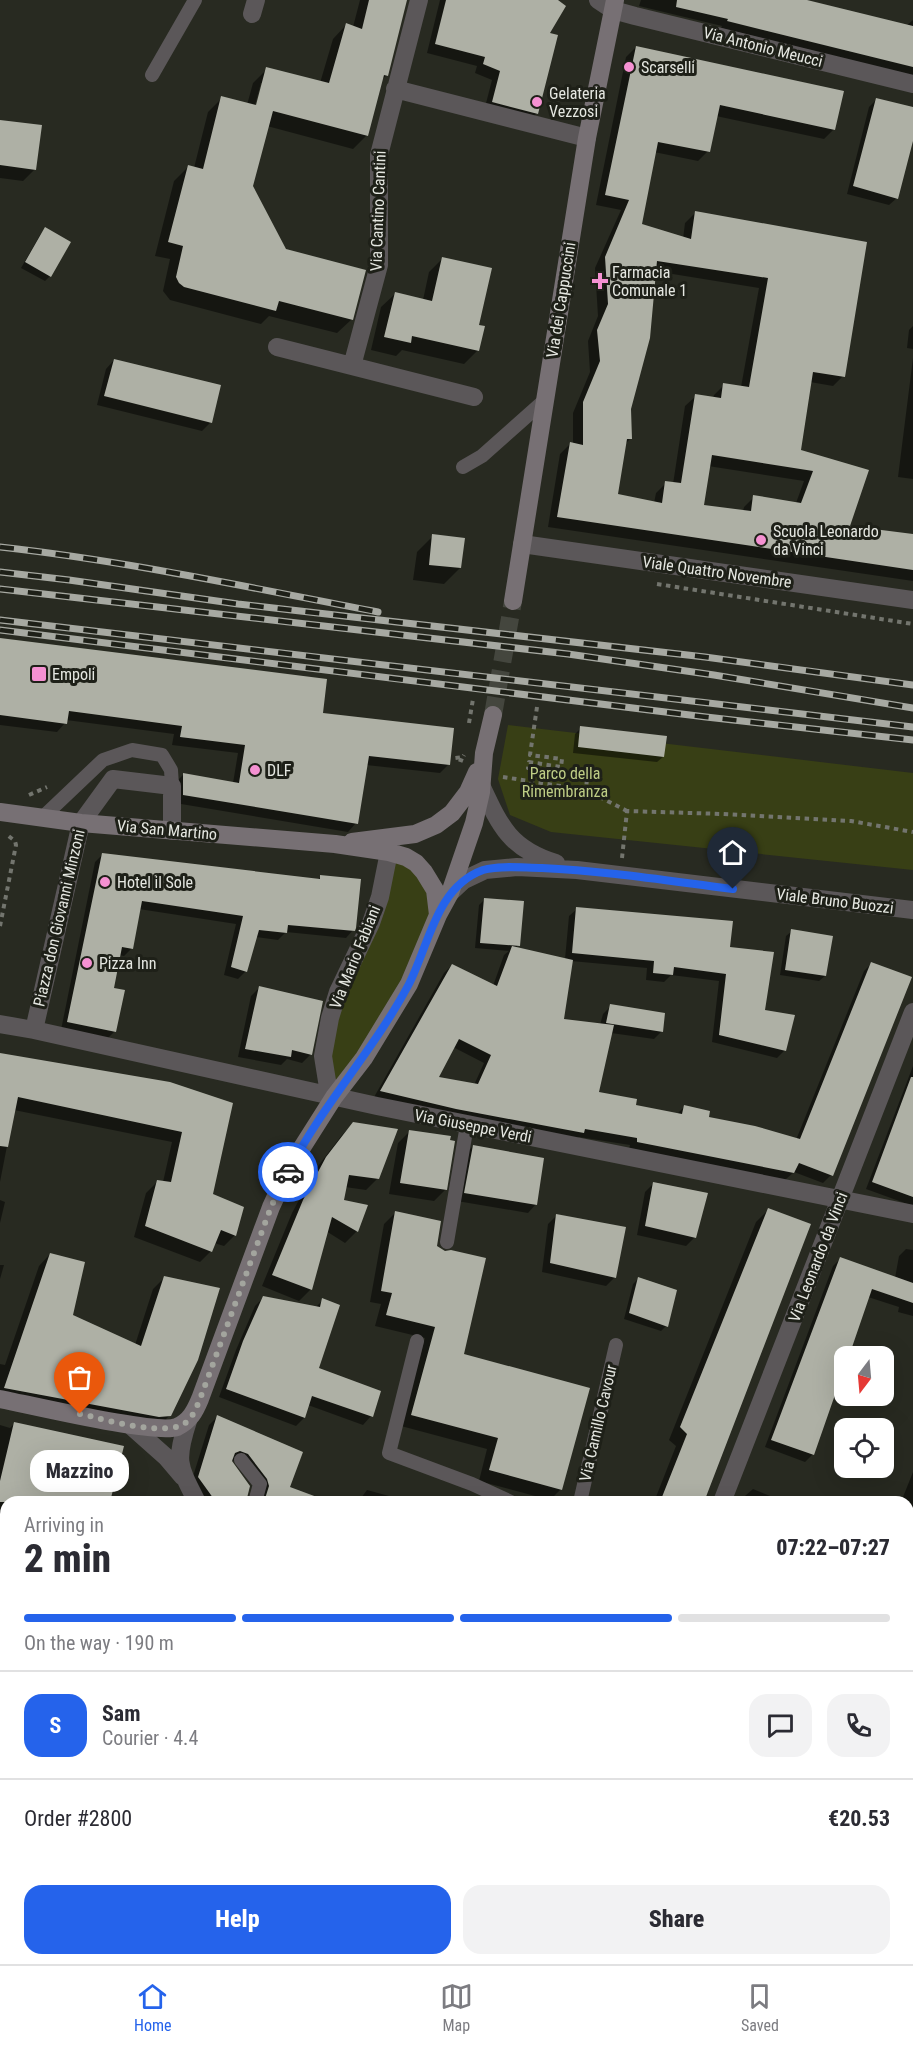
<!DOCTYPE html>
<html lang="en">
<head>
<meta charset="utf-8">
<style>
  :root { --surface:#fff; --page:#f2f2f3; --text:#2b2b33; --muted:#7c7c81; --line:#e1e1e2; --accent:#2563eb }
  body { margin:0; font-family:"Roboto Condensed",sans-serif; background:var(--page); color:var(--text); height:100vh; display:flex; flex-direction:column; font-size:22px; white-space:nowrap }
  * { box-sizing:border-box; margin:0 }
  p { font-size:20px; color:var(--muted) }
  .icon { flex:none; width:33px; height:33px; fill:none; stroke:currentColor; stroke-width:2; stroke-linecap:round; stroke-linejoin:round }
  .map { position:relative; flex:1; overflow:hidden }
  .sheet { position:absolute; left:0px; top:1496px; width:914px; height:470px; display:flex; flex-direction:column; background:var(--surface); border-radius:18px 18px 0 0; box-shadow:0 6px 24px #0002 }
  .sheet>* { flex:none }
  .needle { width:39px; rotate:196deg }
  .tools { position:absolute; left:834px; top:1346px; display:grid; gap:12px }
  .tools a { display:grid; place-items:center; width:60px; height:60px; border-radius:12px; background:var(--surface); box-shadow:0 6px 24px #0002; font-size:30px }
  .pin { position:absolute; display:grid; place-items:center; width:51px; height:51px; color:#fff; margin:-62px -26px; border-radius:50% 50% 50% 0; rotate:-45deg; box-shadow:0 0 6px #0007 }
  .pin .icon { rotate:45deg }
  .courier { position:absolute; display:grid; place-items:center; width:60px; height:60px; margin:-30px; border:4px solid #2563eb; border-radius:50%; background:#fff; color:#222; box-shadow:0 2px 8px #0007 }
  .bubble { position:absolute; height:42px; border-radius:18px; background:var(--surface); box-shadow:0 6px 24px #0002; font-size:20px; font-weight:800; line-height:42px; text-align:center }
  .summary em { font-style:normal; font-weight:800 }
  .summary div { display:flex; flex-direction:column-reverse }
  .summary { display:flex; align-items:center; justify-content:space-between; height:102px; padding:0 24px }
  h1 { font-size:39px; font-weight:800; line-height:45px }
  .bar { display:grid; grid-template-columns:repeat(4,1fr); gap:9px 6px; align-content:center; height:72px; padding:0 24px }
  .bar i { height:8px; border-radius:4px; background:var(--line) }
  .bar .current { background:var(--accent) }
  .bar p { grid-column:span 4 }
  .line { display:flex; align-items:center; gap:15px; padding:0 24px; border-top:2px solid var(--line) }
  .line div { flex:1 }
  .round { display:grid; place-items:center; flex:none; width:63px; height:63px; border-radius:18px; background:var(--page) }
  .action { display:flex; gap:12px; margin-top:auto; padding:12px 24px }
  .action a { flex:1; height:69px; border-radius:18px; background:var(--accent); color:#fff; font-size:24px; font-weight:800; line-height:69px; text-align:center }
  .action a+a { background:var(--page); color:var(--text) }
  .tab-bar { display:flex; justify-content:space-around; align-items:center; height:84px; border-top:2px solid var(--line); background:var(--surface); font-size:16px; color:var(--muted) }
  .tab-bar a { display:grid; justify-items:center; gap:3px }
  .tab-bar .current { color:var(--accent) }
  .map>svg:first-child { display:block }
  .green { fill:#383f15 }
  .shadow { fill:#0007; fill-rule:evenodd }
  .building { fill:#aeb0a5; fill-rule:evenodd }
  .lines { fill:none; stroke-linecap:round; stroke-linejoin:round }
  .secondary-tunnel { stroke:#44463e; stroke-width:18; stroke-dasharray:18 9; stroke-linecap:butt }
  .path { stroke:#73756e; stroke-width:4; stroke-dasharray:4.5 4.5; stroke-linecap:butt }
  .lane { stroke:#5b5759; stroke-width:14 }
  .street { stroke:#5b5759; stroke-width:18 }
  .secondary { stroke:#777074; stroke-width:18 }
  .rail-casing { stroke:#a7a9a2; stroke-width:7 }
  .rail { stroke:#1e2018; stroke-width:4.5; stroke-dasharray:14; stroke-linecap:butt }
  .done { stroke:#a3a59e; stroke-width:6; stroke-dasharray:0 10.8 }
  .route { stroke:#2563eb; stroke-width:8 }
  .poi-dot { fill:#f591d2; stroke:#1e2018; stroke-width:2 }
  .labels { text-anchor:middle; dominant-baseline:central; stroke-width:6; stroke-linejoin:round; paint-order:stroke }
  .street-label { font-size:16px; fill:#e5e7e1; stroke:#1e2018 }
  .poi-label { font-size:16px; fill:#e5e7e1; stroke:#1e2018; text-anchor:start }
  .park-label { font-size:16px; fill:#becd85; stroke:#1e2018 }
</style>
</head>
<body>
<div class="map">
<svg width="913" height="1964" viewBox="0 0 913 1964">
  <rect width="100%" height="100%" fill="#282a21"/>
  <path class="green" d="M508,725L913,773V870L551,832L510,815L498,779Z
    M389,852L424,872L433,928L334,1097L327,1081L338,992Z
    M913,1882V1964H900L890,1960L908,1959V1893Z"/>
  <path class="shadow" d="M360,0H406L387,75L381,80L367,135L353,149L267,126L251,186L285,250L364,271L351,320L337,333L269,316L261,324L170,300L163,291L170,259L155,256L174,181L188,167L194,168L208,112L222,98L247,105L253,83L267,69L320,83L333,39L346,25L353,27ZM261,83H264L256,113L253,112Z
    M440,0H555L548,34L537,113L528,122L484,111L492,80L475,73L477,66L427,53Z
    M641,0H798L906,26L913,20V76L721,28L722,26L639,6Z
    M636,47L834,129L824,139L716,116L708,151L698,161L654,152L640,226L683,239L685,223L695,213L865,243L843,376L833,386L810,382L799,451L867,471L848,527L913,536V581L548,527L560,454L570,444L573,445V413L590,372L588,341L598,316L595,268L621,210L596,205L626,57ZM654,271L759,288L741,387L724,385L714,395L713,398L696,396L685,406L673,484L666,483L656,493L654,503L616,495L625,444L630,439L629,409ZM708,466L804,481L796,503L754,497L744,507L743,512L702,506Z
    M877,99L913,109V135L897,198L889,205L847,194L869,107Z
    M0,121L35,169L23,181L0,178Z
    M45,229L50,276L45,281L21,268L40,235Z
    M443,258L477,326L478,350L464,364L402,350L396,356L371,350L381,307L395,294L423,300L429,272Z
    M913,326V349L907,348L909,330Z
    M913,358V479L898,477Z
    M114,360L210,423L202,431L97,405L106,369Z
    M433,536L460,568L444,584L413,580L417,552Z
    M0,640L321,714L448,765L440,773L366,765L356,823L348,832L175,803V783L183,775L233,783L238,753L172,745L174,734L66,720L65,723L57,732L0,725Z
    M581,728L663,757L657,762L573,753L575,734Z
    M102,855L317,880L321,877L353,930L346,938L286,932L278,940L256,937L246,971L238,979L224,975L236,924L139,909L131,949L124,956L119,955L113,989L115,1031L107,1039L61,1030L95,862Z
    M485,899L518,945L516,948L565,959L569,916L577,909L728,948L785,1050L777,1058L712,1042L719,981L671,975L664,982L646,980L647,968L571,961L562,1021L600,1025L603,1014L611,1006L662,1031L654,1039L611,1033L598,1093L634,1106L677,1114L684,1107L707,1118L796,1140L864,971L872,963L831,1175L823,1183L794,1172L785,1180L629,1149L630,1145L579,1137L575,1140L373,1099L444,973L452,965L493,986L504,955L509,951L475,948L479,905ZM453,1047L484,1063L474,1085L437,1078Z
    M792,931L825,976L819,981L780,975L786,936Z
    M259,988L311,1054L302,1063L287,1059L281,1065L238,1057L251,996Z
    M0,1055L169,1084L211,1194L235,1235L224,1246L214,1243L211,1251L200,1262L134,1237L146,1193L158,1181L163,1182L172,1142L14,1110L0,1182Z
    M913,1066V1206L866,1189Z
    M353,1124L377,1179L366,1190L345,1187L343,1201L366,1206L356,1232L345,1243L326,1231L310,1290L299,1301L262,1286L292,1213L315,1170L342,1135Z
    M409,1132L445,1190L434,1201L389,1194L398,1143Z
    M473,1146L536,1204L528,1213L457,1201L465,1155Z
    M653,1184L695,1237L686,1246L637,1235L645,1192Z
    M0,1200L5,1202L0,1223Z
    M768,1210L703,1502H654L676,1446L669,1440L756,1222Z
    M395,1213L435,1247L463,1355L561,1489L550,1500L479,1481L487,1449L401,1426L425,1338L375,1326L381,1304L370,1302L384,1224Z
    M557,1215L615,1277L606,1286L542,1272L548,1224Z
    M906,1249L913,1250V1316L898,1312L899,1307L868,1297L847,1356H844V1363L812,1455L805,1462L765,1447L833,1266L840,1259L895,1278L899,1256Z
    M50,1254L72,1316L135,1345L153,1289L164,1278L169,1416L158,1427L0,1400V1364L5,1365L39,1266Z
    M0,1265H4L0,1279Z
    M638,1279L666,1326L661,1331L624,1319L633,1284Z
    M263,1298L315,1308L323,1300L317,1369L371,1416L363,1425L308,1405L304,1418L296,1426L219,1397L236,1350L255,1306Z
    M218,1416L288,1488L325,1502H259L260,1496L239,1463L230,1459L245,1502H200L190,1486L209,1425Z
    M15,1423L6,1502V1611L0,1628V1425L10,1428Z
    M913,1472V1588L908,1601V1502H901Z
    M753,1489L785,1502H743L745,1496Z
    M367,1490L411,1502H358Z
    M0,1628L6,1630V1666L0,1663Z
    M6,1681V1934L0,1931V1688H3Z
    M913,1726V1847L908,1845V1740Z
    M0,1944L6,1945V1959H23L22,1964H0Z
    M31,1959H140V1964H37Z
    M151,1959H202V1964H154Z
    M228,1959H293L292,1964H254Z
    M303,1959H517L515,1964H307Z
    M549,1959H641L656,1964H547Z
    M698,1959H767L766,1964H696Z"/>
  <path class="building" d="M369,0H407L388,76L384,75L368,136L273,111L253,186L286,249L366,270L353,320L279,301L276,311L184,287L179,283L176,277L183,246L168,242L188,165L203,169L221,96L256,105L266,67L329,83L346,23L362,29Z
    M446,0H558L566,6L550,33L558,35L538,114L492,102L500,71L483,64L485,57L435,44Z
    M677,0H807L913,26V67L727,21L728,19L676,7Z
    M636,46L844,91L835,130L720,105L710,152L658,142L642,224L691,239L695,211L867,242L845,377L813,372L801,450L869,470L850,526L913,534V570L557,517L570,442L583,445V402L600,361L597,330L608,304L605,257L629,200L605,195ZM657,261L768,278L749,387L723,383L721,398L695,394L681,483L665,481L662,503L618,494L627,439H632L631,409L650,338ZM712,455L813,471L801,503L753,495L751,511L704,505Z
    M876,98L913,107V141L898,199L853,186Z
    M0,120L42,125L36,170L0,165Z
    M45,227L71,242L51,277L25,262Z
    M442,257L492,268L479,325L485,326L479,351L412,336L411,343L384,337L395,292L432,301Z
    M114,359L221,385L212,423L104,396Z
    M432,534L465,538L461,568L429,565Z
    M0,638L327,679L323,713L454,728L450,765L369,756L358,824L183,795V773L239,783L245,745L180,737L182,726L69,711L67,724L0,715Z
    M580,726L667,736L664,757L578,747Z
    M102,853L320,879V875L361,879L356,928L355,931L288,925L287,933L259,930L247,972L231,967L243,916L142,901L133,949L122,947L114,988L125,990L116,1032L67,1022Z
    M484,898L524,901L520,946L480,943Z
    M576,907L733,921L730,947L774,952L765,1010L795,1015L786,1051L719,1035L726,974L674,967L673,975L653,973L654,961L572,953Z
    M791,929L833,936L826,976L785,970Z
    M512,946L573,960L564,1019L614,1025L599,1092L637,1099L636,1105L682,1114L684,1105L710,1111L709,1117L755,1126L800,1139L871,962L912,977L833,1176L799,1163L794,1173L637,1142V1138L585,1129L584,1133L456,1109L380,1091L452,964L497,986ZM459,1039L491,1055L478,1084L439,1077Z
    M259,986L323,1001L312,1055L292,1050L291,1057L245,1049Z
    M610,1004L665,1013L663,1032L606,1023Z
    M0,1053L170,1082L233,1103L213,1194L244,1207L236,1236L221,1230L212,1252L145,1226L157,1180L171,1182L182,1132L18,1097L8,1147L0,1146Z
    M911,1077H913V1197L872,1182Z
    M353,1122L398,1129L379,1179L349,1175L344,1200L368,1205L358,1232L332,1217L312,1290L272,1275L303,1200L326,1157Z
    M409,1130L451,1136L450,1140L455,1141L447,1190L400,1183Z
    M473,1145L544,1158L537,1205L464,1193Z
    M653,1182L708,1193L696,1238L645,1226Z
    M768,1208L811,1224L704,1502H660L687,1434L680,1427Z
    M395,1211L441,1221L437,1246L445,1251L451,1250L486,1258L464,1354L590,1388L562,1490L489,1470L498,1438L411,1415L435,1327L386,1315L392,1293L381,1291Z
    M556,1214L626,1227L616,1278L550,1263Z
    M50,1253L85,1262L73,1315L141,1346L164,1276L220,1288L198,1360L171,1416L159,1417L4,1388Z
    M840,1257L913,1283V1303L872,1289L849,1356H844V1369L814,1455L771,1440Z
    M638,1277L677,1290L668,1327L629,1313Z
    M263,1296L320,1307L322,1298L340,1305L319,1368L381,1391L373,1417L312,1396L305,1418L226,1389L243,1341Z
    M217,1415L303,1452L290,1487L325,1500L324,1502H264L269,1486L267,1479L248,1454L240,1451L235,1453L232,1461L250,1486L246,1502H216L198,1477Z
    M14,1422L124,1446L110,1502H0V1481Z"/>
  <g class="lines">
    <path class="secondary-tunnel" d="M493,715L513,601"/>
    <path class="path" d="M657,584L913,624
      M537,707L530,755L562,759L561,767L529,762L528,768L587,778L586,790
      M469,723L473,699
      M463,761L455,758L463,757L464,755
      M503,777L586,790L627,811
      M29,795L47,787
      M622,858L627,811L723,814L851,821L913,832
      M0,926L16,845L15,841L6,834"/>
    <path class="lane" d="M152,75L195,0
      M463,467L482,456L545,400
      M42,818L103,760L132,750L162,755L171,770L172,786
      M447,1242L467,1125
      M417,1341L389,1453L472,1484L511,1502
      M241,1460L260,1484L255,1502
      M580,1502L616,1345"/>
    <path class="street" d="M598,0L613,10L635,16L913,84
      M252,14L256,0
      M395,89L587,138
      M277,347L474,397
      M352,366L379,265V155L419,0
      M522,544L913,600
      M481,785C500,826 510,849 556,863
      M450,893L464,880L485,870L517,867L577,870L913,910
      M0,1024L34,1030L81,823L113,779L172,786V831
      M34,1030L377,1106L913,1214
      M334,1097L327,1081L323,1056L330,1018L338,992L371,923L380,897L389,852
      M188,1421C175,1461 178,1465 197,1502
      M130,1425L166,1457L183,1477
      M722,1502L913,1012
      M908,1651L913,1638
      M908,1672H913
      M0,1677L6,1664
      M0,1932H6
      M214,1959L258,1964
      M670,1959L684,1964
      M34,1964L35,1959
      M152,1964L153,1959
      M304,1964L306,1959
      M535,1964L537,1959
      M778,1964L780,1959"/>
    <path class="secondary" d="M513,601L587,138L615,0
      M0,812L81,823L335,844L389,852L406,857L416,863L424,872L435,890L438,915L409,984L364,1058L334,1097L289,1168L271,1207L200,1399C195,1411 190,1421 177,1427C156,1435 31,1405 0,1399
      M352,842L415,834L436,825L452,813L468,792L477,772
      M438,915L450,893L474,823L481,792L484,753L493,715"/>
    <defs>
      <path id="rail" d="M0,547C127,561 252,588 378,612
        M0,572L69,580L238,604L705,657L913,685
        M0,589L568,654L714,675L913,708
        M0,620L913,727
        M0,630L706,717L913,740"/>
    </defs>
    <use href="#rail" class="rail-casing"/>
    <use href="#rail" class="rail"/>
  </g>
  <g class="lines">
    <path class="done" d="M80,1414C105,1419 170,1440 189,1420C194,1414 197,1406 200,1399L271,1207L288,1172"/>
    <path class="route" d="M288,1172C322,1105 374,1050 409,984C429,945 436,887 483,870C501,865 524,868 542,868C606,871 669,881 733,889"/>
  </g>
  <g class="poi-dot">
    <circle cx="629" cy="67" r="6"/>
    <circle cx="537" cy="102" r="6"/>
    <path d="M597 272h6v6h6v6h-6v6h-6v-6h-6v-6h6z"/>
    <circle cx="761" cy="540" r="6"/>
    <rect x="31" y="666" width="16" height="16" rx="3"/>
    <circle cx="255" cy="770" r="6"/>
    <circle cx="105" cy="882" r="6"/>
    <circle cx="87" cy="963" r="6"/>
  </g>
  <g class="labels">
    <g class="street-label">
      <text transform="translate(763 47) rotate(14)">Via Antonio Meucci</text>
      <text transform="translate(378 211) rotate(-88)">Via Cantino Cantini</text>
      <text transform="translate(561 300) rotate(-81)">Via dei Cappuccini</text>
      <text transform="translate(717 572) rotate(8)">Viale Quattro Novembre</text>
      <text transform="translate(167 830) rotate(5)">Via San Martino</text>
      <text transform="translate(835 901) rotate(7)">Viale Bruno Buozzi</text>
      <text transform="translate(59 918) rotate(-77)">Piazza don Giovanni Minzoni</text>
      <text transform="translate(355 957) rotate(-68)">Via Mario Fabiani</text>
      <text transform="translate(473 1126) rotate(11)">Via Giuseppe Verdi</text>
      <text transform="translate(818 1257) rotate(-69)">Via Leonardo da Vinci</text>
      <text transform="translate(598 1423) rotate(-77)">Via Camillo Cavour</text>
    </g>
    <g class="poi-label">
      <text x="641" y="67">Scarselli</text>
      <text x="549" y="93">Gelateria<tspan x="549" dy="18">Vezzosi</tspan></text>
      <text x="612" y="272">Farmacia<tspan x="612" dy="18">Comunale 1</tspan></text>
      <text x="773" y="531">Scuola Leonardo<tspan x="773" dy="18">da Vinci</tspan></text>
      <text x="52" y="674">Empoli</text>
      <text x="267" y="770">DLF</text>
      <text x="117" y="882">Hotel il Sole</text>
      <text x="99" y="963">Pizza Inn</text>
    </g>
    <g class="park-label">
      <text x="565" y="773">Parco della<tspan x="565" dy="18">Rimembranza</tspan></text>
    </g>
  </g>
</svg>
<div class="tools">
<a><svg class="needle" viewBox="-14 -14 28 28"><path d="M0-13l5 13h-10z" fill="#e53935"/><path d="M0 13l5-13h-10z" fill="#7c7c81"/></svg></a>
<a><svg class="icon" aria-label="locate" viewBox="0 0 24 24"><circle cx="12" cy="12" r="6"/><path d="M12 2v4M12 18v4M2 12h4M18 12h4"/></svg></a>
</div>
<div class="pin" style="left:80px;top:1414px;background:#ea580c"><svg class="icon" aria-label="bag" viewBox="0 0 24 24"><path d="M5 8h14l-1 12H6zM9 8a3 3 0 0 1 6 0"/></svg></div>
<div class="pin" style="left:733px;top:889px;background:#1f2937"><svg class="icon" aria-label="home" viewBox="0 0 24 24"><path d="M3 11l9-7 9 7M6 9v11h12V9"/></svg></div>
<div class="courier" style="left:288px;top:1172px"><svg class="icon" aria-label="car" viewBox="0 0 24 24"><path d="M5 17H2v-5l4-1 3-4h7l3 4 3 1v5h-3M9 17h6M6 11h13"/><circle cx="7" cy="17" r="2"/><circle cx="17" cy="17" r="2"/></svg></div>
<div class="bubble" style="left:30px;top:1450px;width:99px">Mazzino</div>
<section class="sheet">
<div class="summary"><div><h1>2 min</h1><p>Arriving in</p></div><em>07:22–07:27</em></div>
<div class="bar"><i class="current"></i><i class="current"></i><i class="current"></i><i></i><p>On the way · 190 m</p></div>
<div class="line" style="height:108px"><b class="round" style="background:var(--accent);color:#fff">S</b><div><b>Sam</b><p>Courier · 4.4</p></div><a class="round"><svg class="icon" aria-label="chat" viewBox="0 0 24 24"><path d="M4 5h16v11H9l-5 4z"/></svg></a><a class="round"><svg class="icon" aria-label="phone" viewBox="0 0 24 24"><path d="M5 4h4l2 5-3 2q2 4 5 5l2-3 5 2v4C11 20 4 13 5 4z"/></svg></a></div>
<div class="line" style="height:78px"><div>Order #2800</div><b>€20.53</b></div>
<div class="action"><a>Help</a><a>Share</a></div>
</section>
</div>
<nav class="tab-bar">
<a class="current"><svg class="icon" aria-label="home" viewBox="0 0 24 24"><path d="M3 11l9-7 9 7M6 9v11h12V9"/></svg>Home</a>
<a><svg class="icon" aria-label="map" viewBox="0 0 24 24"><path d="M3 6l6-2 6 2 6-2v14l-6 2-6-2-6 2zM9 4v14M15 6v14"/></svg>Map</a>
<a><svg class="icon" aria-label="saved" viewBox="0 0 24 24"><path d="M7 4h10v16l-5-4-5 4z"/></svg>Saved</a>
</nav>
</body>
</html>
